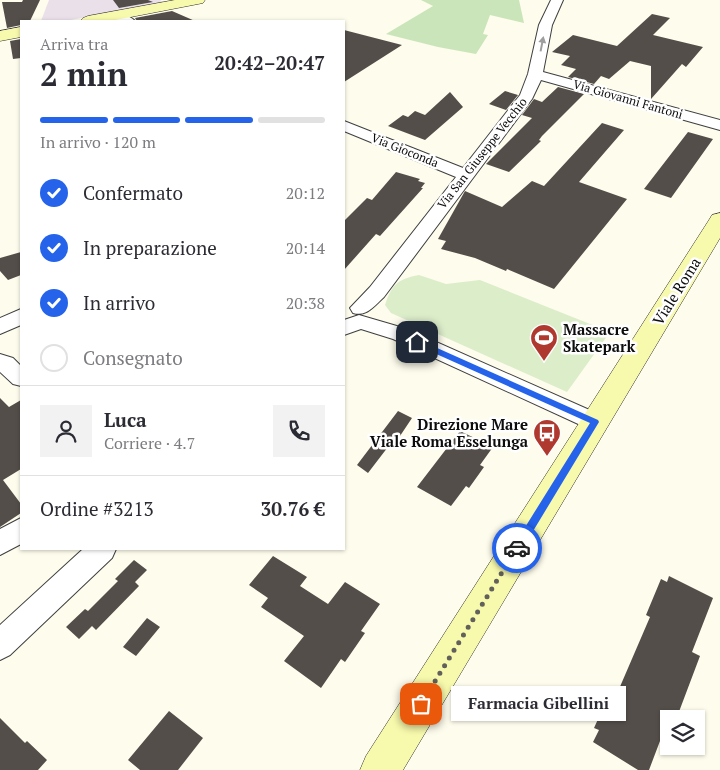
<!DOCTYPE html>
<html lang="it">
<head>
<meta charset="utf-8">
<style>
  :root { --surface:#fff; --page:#f2f2f3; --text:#2b2b33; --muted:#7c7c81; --line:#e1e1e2; --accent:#2563eb }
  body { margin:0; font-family:"PT Serif",serif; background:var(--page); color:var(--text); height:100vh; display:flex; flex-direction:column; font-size:19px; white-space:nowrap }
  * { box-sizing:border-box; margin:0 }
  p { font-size:16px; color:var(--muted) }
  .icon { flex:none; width:28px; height:28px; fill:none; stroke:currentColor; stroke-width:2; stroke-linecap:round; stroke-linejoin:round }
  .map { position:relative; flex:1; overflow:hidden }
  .drawer { position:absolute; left:20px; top:20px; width:325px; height:530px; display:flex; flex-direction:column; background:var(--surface); border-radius:0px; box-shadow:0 1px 4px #0004 }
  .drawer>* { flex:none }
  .controls { position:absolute; left:660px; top:710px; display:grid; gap:10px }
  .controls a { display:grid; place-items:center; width:45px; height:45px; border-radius:0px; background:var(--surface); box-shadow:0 1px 4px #0004; font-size:25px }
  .pin { position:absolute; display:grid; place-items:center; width:42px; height:42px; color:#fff; margin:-21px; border-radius:10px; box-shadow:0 2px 8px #0006 }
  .courier { position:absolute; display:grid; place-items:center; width:50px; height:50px; margin:-25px; border:4px solid #2563eb; border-radius:50%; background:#fff; color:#222; box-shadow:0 1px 6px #0007 }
  .bubble { position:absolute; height:35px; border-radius:0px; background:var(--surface); box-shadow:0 1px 4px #0004; font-size:16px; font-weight:600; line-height:35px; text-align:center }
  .summary em { font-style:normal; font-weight:600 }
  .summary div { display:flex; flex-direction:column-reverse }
  .summary { display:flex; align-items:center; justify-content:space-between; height:85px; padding:0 20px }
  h1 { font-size:32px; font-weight:600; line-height:38px }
  .bar { display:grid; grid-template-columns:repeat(4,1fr); gap:8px 5px; align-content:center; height:60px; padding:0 20px }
  .bar i { height:6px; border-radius:4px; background:var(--line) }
  .bar .current { background:var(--accent) }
  .bar p { grid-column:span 4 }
  .line { display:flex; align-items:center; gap:12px; padding:0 20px; border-top:1px solid var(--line) }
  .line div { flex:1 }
  .round { display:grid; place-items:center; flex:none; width:52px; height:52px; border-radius:0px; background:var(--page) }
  ol { padding:0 20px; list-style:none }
  li { display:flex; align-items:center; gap:15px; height:55px }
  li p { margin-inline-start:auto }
  li .icon { padding:5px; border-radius:50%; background:var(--accent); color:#fff; stroke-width:4 }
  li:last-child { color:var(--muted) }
  li i { width:28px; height:28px; border:2px solid var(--line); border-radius:50% }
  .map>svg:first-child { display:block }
  .industrial { fill:#eae0ea }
  .green { fill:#cae5b9 }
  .pitch { fill:#dcedca }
  .building { fill:#534e49 }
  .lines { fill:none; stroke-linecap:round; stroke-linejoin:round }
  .minor-casing { stroke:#3f3f3f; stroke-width:2 }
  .secondary-casing { stroke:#2e2e2e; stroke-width:1 }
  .minor { fill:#fff; fill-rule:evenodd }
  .secondary { fill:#f7f9ac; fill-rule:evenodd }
  .oneway { fill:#9e9e9e }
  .route { fill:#2563eb }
  .done { stroke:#61605a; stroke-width:5; stroke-dasharray:0 9 }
  .labels { text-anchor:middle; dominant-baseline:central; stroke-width:5; stroke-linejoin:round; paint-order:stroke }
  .far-street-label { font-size:12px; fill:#0c0c0c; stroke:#fff }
  .street-label { font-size:15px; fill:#0c0c0c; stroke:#fff }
  .poi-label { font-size:15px; font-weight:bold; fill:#0c0c0c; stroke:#fff; text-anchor:start }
</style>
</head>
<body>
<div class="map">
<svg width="720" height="770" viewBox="0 0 720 770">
  <rect width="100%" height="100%" fill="#fefcec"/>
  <path class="industrial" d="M49,0H160L165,3L65,21H41Z"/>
  <path class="green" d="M421,0H519L524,23L490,15L483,34L488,35L476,54L438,47L386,34L433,6Z"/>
  <path class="pitch" d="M419,275L446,284L480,280L610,332L567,392L391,313L385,305C392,284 398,279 419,275Z"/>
  <path class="building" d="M23,0H40L30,21H21V25L7,28L2,2H22Z
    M113,0H148L153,2L119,8Z
    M172,11L195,21H137L135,18Z
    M652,14L670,18L653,35L703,47L686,67L682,64L651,99V66L630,61L609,79L601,76L594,84L568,77L576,69L561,65L570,56L552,52L573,35L617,46Z
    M344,30L402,45L344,82Z
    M21,39V58L13,59L10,41Z
    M558,87L584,94L542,136L539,140L541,141L509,172L486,164L532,118L522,115L534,99L542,102Z
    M505,91L518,95L506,110L489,104Z
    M450,92L463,107L425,140L388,126L403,115L408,117L415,111L425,115Z
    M602,123L624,130L579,182L627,199L554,289L507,269L506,271L475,258L441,249L446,241L438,239L465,191L502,207L532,181L544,186Z
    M688,132L713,139L671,198L644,189Z
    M396,172L420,179L418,181L425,183L421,188H423L380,236L376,234L344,270V221L367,198L372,200Z
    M21,252V275L8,280L0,271V258Z
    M0,398L9,407L21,400V469L3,480L21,504V513L0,527Z
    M398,411L412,418L394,445L391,443L368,473L357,465Z
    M460,431L493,447L480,465L484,467L469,488L466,486L451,506L417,487Z
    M273,556L307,577L300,586L328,604L345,582L380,604L361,631L365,633L345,662L341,659L321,688L284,661L304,636L261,607L268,598L249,585Z
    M134,560L147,570L135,582L139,586L96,630L92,626L79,639L66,627L85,609L88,611L118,581L115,579Z
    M669,576L713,598L692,652L700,656L677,717L671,712L649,770H638L593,742L599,730L594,728L613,686L619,689L650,617L646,615L661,579L667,582Z
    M147,618L160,627L136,656L123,647Z
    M169,711L203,738L178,770H140L128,760Z
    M0,718L25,743L27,741L47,760L38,770H0Z"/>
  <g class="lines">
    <defs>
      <path id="minor" d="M551,0H563L552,25L543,72L720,120V130L541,80L532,99L384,297C374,306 367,317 353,313L350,308L370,287L456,177L344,131V121L463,168L520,95L528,74L539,25Z
        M108,14C117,14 129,14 135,21H104L102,18L104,15Z
        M21,309V325L0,334V318Z
        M359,315L407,329L603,416L607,422L603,428L595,431L587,428L393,339L361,329L344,335V320Z
        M0,354L13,358L21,366V386L13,384L0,372Z
        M21,518V544L0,555V529Z
        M83,549H116L112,558L10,655L0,660V625Z"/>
      <path id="secondary" d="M175,0H205L203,3L198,4L110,21H80L83,18L88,16Z
        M21,27V37L0,41V31Z
        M720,213V238L403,770H360L366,756L709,220L712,215Z"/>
    </defs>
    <use href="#minor" class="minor-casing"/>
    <use href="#secondary" class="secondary-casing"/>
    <use href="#minor" class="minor"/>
    <use href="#secondary" class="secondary"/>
  </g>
  <defs><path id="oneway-solid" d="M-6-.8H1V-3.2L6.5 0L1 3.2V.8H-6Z" transform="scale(1.25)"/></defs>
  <use class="oneway" href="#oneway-solid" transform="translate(542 44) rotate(-79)"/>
  <path class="route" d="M417,339L598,420L599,422L521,551H514V545L590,423L414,344L413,342Z"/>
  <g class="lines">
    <path class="done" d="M421,704L517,548"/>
  </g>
  <defs>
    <symbol id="stadium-pin" viewBox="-11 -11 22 30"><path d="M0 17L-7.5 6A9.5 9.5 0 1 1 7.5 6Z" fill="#b0392f" stroke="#fff"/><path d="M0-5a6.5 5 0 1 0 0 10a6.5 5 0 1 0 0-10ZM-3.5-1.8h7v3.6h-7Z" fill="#fff"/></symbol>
    <symbol id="bus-pin" viewBox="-11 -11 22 30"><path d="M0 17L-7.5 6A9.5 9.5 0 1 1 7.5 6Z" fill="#b0392f" stroke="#fff"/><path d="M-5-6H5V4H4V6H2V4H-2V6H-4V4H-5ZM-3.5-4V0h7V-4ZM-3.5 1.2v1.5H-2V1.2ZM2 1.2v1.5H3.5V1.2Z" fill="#fff"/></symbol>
  </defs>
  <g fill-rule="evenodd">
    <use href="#stadium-pin" x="528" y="322" width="32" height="43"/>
    <use href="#bus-pin" x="531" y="417" width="32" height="43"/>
  </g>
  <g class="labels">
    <g class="far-street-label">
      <text transform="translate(628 99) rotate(16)">Via Giovanni Fantoni</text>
      <text transform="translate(405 150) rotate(22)">Via Gioconda</text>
      <text transform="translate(482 153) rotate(-52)">Via San Giuseppe Vecchio</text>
    </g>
    <g class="street-label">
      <text transform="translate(676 291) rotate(-58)">Viale Roma</text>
    </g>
    <g class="poi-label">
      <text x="563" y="329">Massacre<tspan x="563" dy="17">Skatepark</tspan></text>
      <text x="528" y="424" text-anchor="end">Direzione Mare<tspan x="528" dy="17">Viale Roma Esselunga</tspan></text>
    </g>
  </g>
</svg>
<div class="controls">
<a><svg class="icon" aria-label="layers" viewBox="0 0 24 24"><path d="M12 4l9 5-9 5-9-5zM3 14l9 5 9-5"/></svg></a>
</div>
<div class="pin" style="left:421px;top:704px;background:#ea580c"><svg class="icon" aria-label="bag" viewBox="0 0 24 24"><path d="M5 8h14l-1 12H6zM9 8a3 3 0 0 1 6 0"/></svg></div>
<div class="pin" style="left:417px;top:342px;background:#1f2937"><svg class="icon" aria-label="home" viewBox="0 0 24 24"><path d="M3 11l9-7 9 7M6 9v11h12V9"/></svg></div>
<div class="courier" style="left:517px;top:548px"><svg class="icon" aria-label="car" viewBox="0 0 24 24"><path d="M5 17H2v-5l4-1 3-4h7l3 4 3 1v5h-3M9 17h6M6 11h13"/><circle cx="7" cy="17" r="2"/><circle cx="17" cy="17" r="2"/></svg></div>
<div class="bubble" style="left:451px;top:686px;width:175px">Farmacia Gibellini</div>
<section class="drawer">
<div class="summary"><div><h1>2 min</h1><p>Arriva tra</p></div><em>20:42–20:47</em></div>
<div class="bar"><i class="current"></i><i class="current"></i><i class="current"></i><i></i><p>In arrivo · 120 m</p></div>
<ol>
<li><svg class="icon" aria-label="check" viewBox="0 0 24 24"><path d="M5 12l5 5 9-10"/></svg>Confermato<p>20:12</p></li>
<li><svg class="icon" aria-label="check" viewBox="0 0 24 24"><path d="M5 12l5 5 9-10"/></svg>In preparazione<p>20:14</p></li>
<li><svg class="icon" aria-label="check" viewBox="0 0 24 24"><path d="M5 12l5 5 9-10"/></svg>In arrivo<p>20:38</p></li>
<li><i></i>Consegnato</li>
</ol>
<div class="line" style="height:90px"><a class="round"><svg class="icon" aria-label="person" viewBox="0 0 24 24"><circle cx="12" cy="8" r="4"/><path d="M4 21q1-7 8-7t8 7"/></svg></a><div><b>Luca</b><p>Corriere · 4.7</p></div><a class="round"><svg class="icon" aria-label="phone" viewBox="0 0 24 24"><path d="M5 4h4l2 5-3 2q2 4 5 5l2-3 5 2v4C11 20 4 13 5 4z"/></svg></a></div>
<div class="line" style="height:65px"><div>Ordine #3213</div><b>30.76 €</b></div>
</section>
</div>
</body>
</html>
